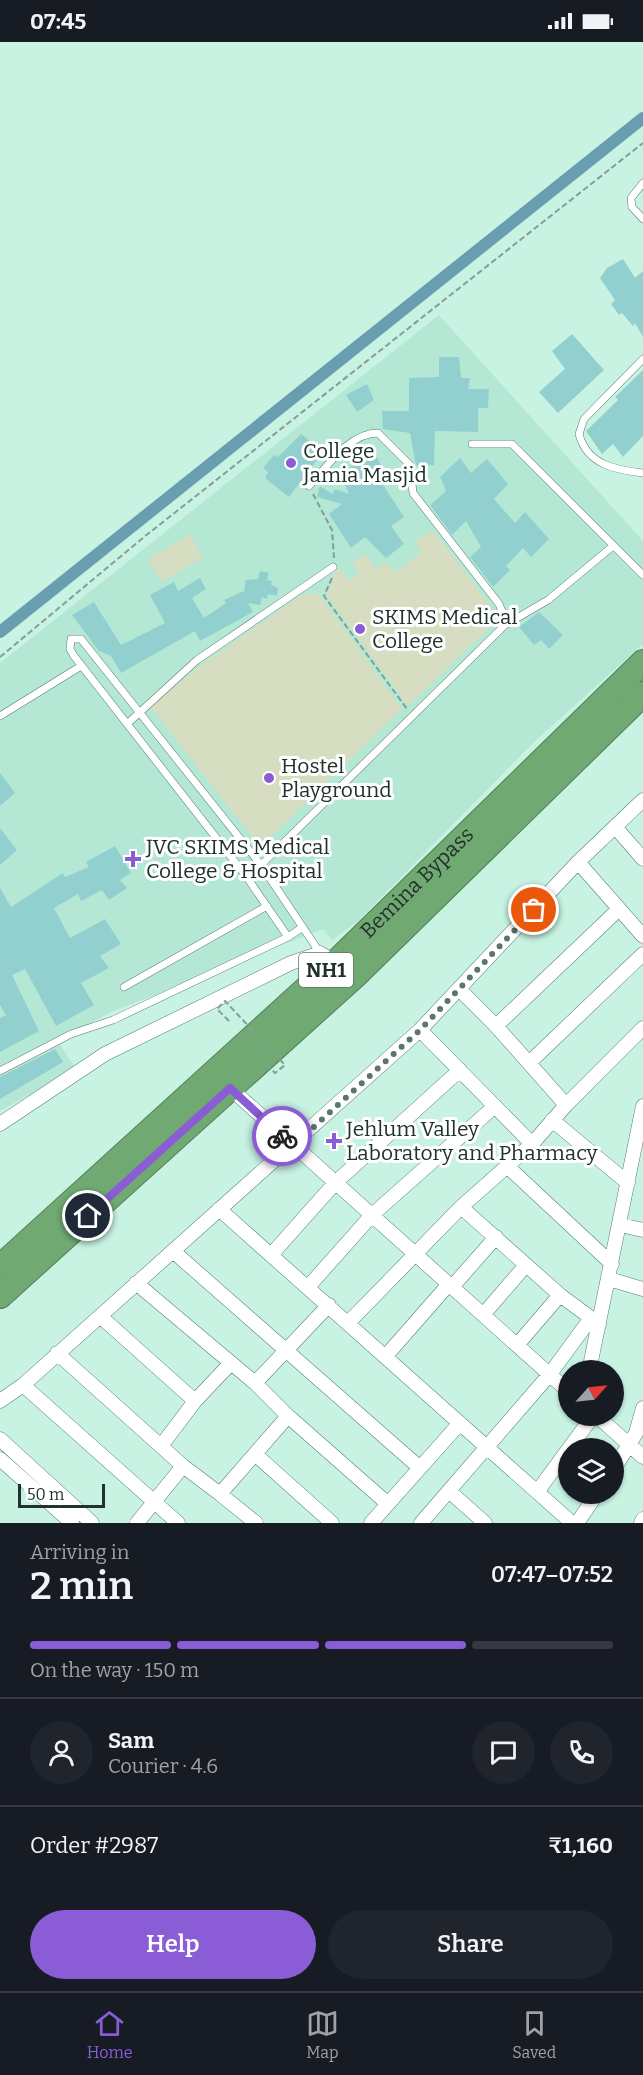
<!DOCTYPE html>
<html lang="en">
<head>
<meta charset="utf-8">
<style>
  :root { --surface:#171b24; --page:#20242c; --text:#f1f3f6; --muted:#9ea1a6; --line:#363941; --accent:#8a5cd5 }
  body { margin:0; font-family:Bitter,serif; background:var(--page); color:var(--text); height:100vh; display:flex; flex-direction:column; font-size:22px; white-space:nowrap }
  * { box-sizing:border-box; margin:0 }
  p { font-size:20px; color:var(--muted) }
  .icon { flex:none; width:33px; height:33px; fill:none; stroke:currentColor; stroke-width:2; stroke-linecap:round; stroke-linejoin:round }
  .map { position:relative; height:1481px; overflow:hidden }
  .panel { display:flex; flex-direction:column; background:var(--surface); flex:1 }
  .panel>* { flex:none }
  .needle { width:39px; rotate:63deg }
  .tools { position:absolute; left:558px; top:1318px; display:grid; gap:12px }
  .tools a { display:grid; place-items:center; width:66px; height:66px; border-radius:50%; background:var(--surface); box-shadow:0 2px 4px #0004; font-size:30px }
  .scale { position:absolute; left:18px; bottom:15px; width:87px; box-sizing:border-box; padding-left:6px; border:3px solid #21322c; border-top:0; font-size:16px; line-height:21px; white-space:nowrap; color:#21322c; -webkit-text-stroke:4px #fff; paint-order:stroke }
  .pin { position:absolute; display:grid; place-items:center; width:51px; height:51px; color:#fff; margin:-26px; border:3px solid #fff; border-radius:50%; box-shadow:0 2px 6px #0007 }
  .courier { position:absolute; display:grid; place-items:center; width:60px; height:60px; margin:-30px; border:4px solid #8a5cd5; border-radius:50%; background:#fff; color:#222; box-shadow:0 2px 8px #0007 }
  .summary em { font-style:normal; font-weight:600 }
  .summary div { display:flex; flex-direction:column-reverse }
  .summary { display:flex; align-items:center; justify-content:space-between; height:102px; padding:0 30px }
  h1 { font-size:39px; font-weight:600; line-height:45px }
  .bar { display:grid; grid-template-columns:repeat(4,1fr); gap:9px 6px; align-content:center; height:72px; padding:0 30px }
  .bar i { height:8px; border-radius:4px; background:var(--line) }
  .bar .active { background:var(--accent) }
  .bar p { grid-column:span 4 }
  .line { display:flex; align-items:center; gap:15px; padding:0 30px; border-top:2px solid var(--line) }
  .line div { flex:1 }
  .round { display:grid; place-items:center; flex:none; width:63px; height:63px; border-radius:32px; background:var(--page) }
  .cta { display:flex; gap:12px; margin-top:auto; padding:12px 30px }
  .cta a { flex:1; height:69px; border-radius:36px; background:var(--accent); color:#fff; font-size:24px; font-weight:600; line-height:69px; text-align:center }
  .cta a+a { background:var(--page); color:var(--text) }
  .status { display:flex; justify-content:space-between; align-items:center; height:42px; padding:0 30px; background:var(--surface); direction:ltr }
  .status svg { height:16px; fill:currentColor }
  .tabs { display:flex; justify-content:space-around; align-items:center; height:84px; border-top:2px solid var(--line); background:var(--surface); font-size:16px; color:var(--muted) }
  .tabs a { display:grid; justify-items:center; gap:3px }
  .tabs .active { color:var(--accent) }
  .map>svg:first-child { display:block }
  .built { fill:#b4e8d5 }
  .green { fill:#d6ddc0 }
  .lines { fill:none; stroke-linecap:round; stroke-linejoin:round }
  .canal { stroke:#689eb0; stroke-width:12 }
  .building { fill:#92d0d0 }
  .lane-casing { stroke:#577e70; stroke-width:8 }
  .street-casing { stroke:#577e70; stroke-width:15 }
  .highway-casing { stroke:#547f59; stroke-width:26 }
  .path { stroke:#81a095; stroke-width:2; stroke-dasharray:6 3; stroke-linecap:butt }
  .lane { stroke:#fff; stroke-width:7 }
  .street { stroke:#fff; stroke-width:14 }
  .highway { stroke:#70a971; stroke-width:24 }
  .path-bridge { stroke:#81a095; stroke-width:2; stroke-dasharray:6 3; stroke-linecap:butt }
  .done { stroke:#5b766c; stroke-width:6; stroke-dasharray:0 10.8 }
  .route { stroke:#8a5cd5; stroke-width:8 }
  .poi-dot { fill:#8a5cd5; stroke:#fff; stroke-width:2 }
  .labels { text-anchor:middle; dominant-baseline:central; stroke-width:6; stroke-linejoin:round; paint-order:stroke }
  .shield { fill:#fff; stroke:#64706b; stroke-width:1.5 }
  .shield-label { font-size:20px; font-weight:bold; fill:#21322c }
  .poi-label { font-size:21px; fill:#21322c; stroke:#fff; text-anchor:start }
  .street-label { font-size:21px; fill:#21322c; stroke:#fff }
</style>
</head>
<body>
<div class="status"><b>07:45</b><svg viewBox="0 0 49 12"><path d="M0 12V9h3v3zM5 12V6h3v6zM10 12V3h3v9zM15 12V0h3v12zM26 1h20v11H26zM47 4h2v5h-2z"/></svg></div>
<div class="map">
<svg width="643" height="1481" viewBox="0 0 643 1481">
  <rect width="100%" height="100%" fill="#c8f3e3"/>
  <path class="built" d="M439,273L643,499V602L532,702L357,880L332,898L323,887L111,970L58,999L76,1027L0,1069V621Z"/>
  <path class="green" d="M433,488L497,573L496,579L408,664L327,554L335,529L340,526L350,539L359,531L353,520L366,512L375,527L385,520L395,530L421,511L416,499Z
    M190,492L203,516L161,540L148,517Z
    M303,552H319L402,667L260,805L151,665L195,627Z"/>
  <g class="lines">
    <path class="canal" d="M0,590L643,76"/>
  </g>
  <path class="building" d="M623,217L635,236L643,229V295L635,281L633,284L622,271L619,273L611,262L615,258L600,236L607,226Z
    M572,292L604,328L558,371L539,350L565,327L552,309Z
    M439,315H459L461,336H470L468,347H489L488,366H478V390L435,389L434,423L416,424L410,391L383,387L382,369H409V336L439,335Z
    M643,328V394L623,415L613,402L602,412L586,389L618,358L615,355Z
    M367,342L374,358L357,370L346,353Z
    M301,392L323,410L289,455L265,436L268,430L263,426L274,413L278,415Z
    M375,411L381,423L374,429L404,475L391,484L404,502L386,516L365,495L351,506L329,472L342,462L317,455L320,444L332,452L335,447L349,452L340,431Z
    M460,416L471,431L487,417L508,442L494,457L515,481L525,470L549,497L531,515L523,506L506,524L510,528L493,545L470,515L481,505L466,479L452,493L430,463L446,449L440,435Z
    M260,529L269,531L267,538L272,539L271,543L278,546L277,554L268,552L267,557L262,555L260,563L248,561L253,570L200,599L195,589L121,631L111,614L99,609L72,573L94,560L121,603L165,581L150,553L174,540L178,549L200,536L206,547L192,556L204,576L226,561L224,558L244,549L246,538L258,537Z
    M539,570L563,593L549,607L541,598L534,603L519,585Z
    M0,731L15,751L0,764Z
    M0,786L17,808L0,823Z
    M115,804L131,831L120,838L127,846L109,858L102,848L81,859L78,852L54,866L70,896L105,877L121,902L100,914L109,926L81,941L94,963L56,984L25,927L12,933L39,989L0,1010V976L6,973L0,963V846L11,865L63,831L65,835L89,825L86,820Z
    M55,1007L63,1020L0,1057V1035Z"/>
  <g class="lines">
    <defs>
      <path id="lane" d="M643,141L631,156L632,165L643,177
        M643,317L584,377L579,392C587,423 616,428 643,431
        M472,402H512L643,533
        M309,444C328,424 349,391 378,391L410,423L413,451L499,562L507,581
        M0,674L81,624
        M127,682L197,618L333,525
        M246,834L261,823L505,583L548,558L613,504
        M288,895L246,834L74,614L70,607L71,597H81L85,602L261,823L320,911
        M124,945L267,864
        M0,1029L71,992L113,978L288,895L303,885"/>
      <path id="street" d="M616,786L643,817
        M578,820L643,894
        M459,947L496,984L566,1063
        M496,984L619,867
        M420,988L532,1102
        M530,1020L643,912
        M230,1046L568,1349
        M552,1078L628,1141
        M0,1082L105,1012L291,921L320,911L335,920
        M507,1124L612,1222
        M461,1165L560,1253L591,1276
        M219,1167L572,1481
        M620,1183L643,1188
        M174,1210L420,1426
        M271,1213L335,1141L460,1028
        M609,1237L643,1247
        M308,1245L372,1173L495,1064
        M452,1245L496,1195
        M483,1273L526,1223
        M100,1274L195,1359
        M348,1281L461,1165L532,1102L566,1063L643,986
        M517,1303L560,1253
        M57,1311L183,1424L220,1452L288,1374L255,1341L136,1241
        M385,1315L449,1242
        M589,1329L643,1064
        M255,1341L329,1263
        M23,1343L178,1481
        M0,1359L23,1343L420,988L578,820L643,758
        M288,1374L388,1462
        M597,1374L643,1415
        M0,1397L92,1481
        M161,1404L195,1359L231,1321
        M256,1413L332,1481
        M0,1417L72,1481
        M614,1427L636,1391L643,1366
        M449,1449L485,1481
        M537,1450L593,1374
        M220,1452L256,1481
        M137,1481L183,1424
        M371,1481L460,1381
        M421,1481L550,1332L591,1276L599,1283
        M577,1481L597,1452
        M641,1481L643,1477"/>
      <g id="highway">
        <path id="s1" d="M0,1225L341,915L643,620"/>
        <path d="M0,1254L357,932L643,652"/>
      </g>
    </defs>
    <use href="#lane" class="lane-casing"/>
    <use href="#street" class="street-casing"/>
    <use href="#highway" class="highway-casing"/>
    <path class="path" d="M313,452L332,488L334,516
      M332,536L324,554L407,667
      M0,615L144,495L643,101"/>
    <use href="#lane" class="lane"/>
    <use href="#street" class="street"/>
    <use href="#highway" class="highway"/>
    <path class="path-bridge" d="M229,979L217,967L225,959L285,1023L275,1031L267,1023L262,1027"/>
  </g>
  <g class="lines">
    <path class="done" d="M282,1094L293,1104L420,988L534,868"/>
    <path class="route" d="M88,1174L230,1046L282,1094"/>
  </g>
  <g class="poi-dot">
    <circle cx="291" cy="421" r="6"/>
    <circle cx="360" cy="587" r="6"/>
    <circle cx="269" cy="736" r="6"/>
    <path d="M130 808h6v6h6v6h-6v6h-6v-6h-6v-6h6z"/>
    <path d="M331 1090h6v6h6v6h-6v6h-6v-6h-6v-6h6z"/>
  </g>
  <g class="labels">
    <rect class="shield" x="299" y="911" width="54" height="34" rx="4.5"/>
    <g class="shield-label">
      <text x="326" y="928">NH1</text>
    </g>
    <g class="poi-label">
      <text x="303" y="409">College<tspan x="303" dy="24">Jamia Masjid</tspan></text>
      <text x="372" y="575">SKIMS Medical<tspan x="372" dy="24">College</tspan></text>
      <text x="281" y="724">Hostel<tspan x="281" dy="24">Playground</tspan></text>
      <text x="146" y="805">JVC SKIMS Medical<tspan x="146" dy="24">College &amp; Hospital</tspan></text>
      <text x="346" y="1087">Jehlum Valley<tspan x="346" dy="24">Laboratory and Pharmacy</tspan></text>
    </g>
    <g class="street-label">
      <text stroke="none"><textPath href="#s1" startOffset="567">Bemina Bypass</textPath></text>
    </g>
  </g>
</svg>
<div class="tools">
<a><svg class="needle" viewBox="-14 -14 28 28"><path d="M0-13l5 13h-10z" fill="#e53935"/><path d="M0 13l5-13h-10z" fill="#9ea1a6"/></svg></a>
<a><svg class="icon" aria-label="layers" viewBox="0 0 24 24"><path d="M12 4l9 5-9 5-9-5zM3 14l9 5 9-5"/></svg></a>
</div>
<div class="scale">50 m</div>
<div class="pin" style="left:534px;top:868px;background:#ea580c"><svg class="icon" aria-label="bag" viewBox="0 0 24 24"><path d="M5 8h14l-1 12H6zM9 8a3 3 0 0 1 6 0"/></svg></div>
<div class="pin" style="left:88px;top:1174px;background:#1f2937"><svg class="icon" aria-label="home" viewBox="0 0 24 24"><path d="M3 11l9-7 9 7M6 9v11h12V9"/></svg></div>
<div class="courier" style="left:282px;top:1094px"><svg class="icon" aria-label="bike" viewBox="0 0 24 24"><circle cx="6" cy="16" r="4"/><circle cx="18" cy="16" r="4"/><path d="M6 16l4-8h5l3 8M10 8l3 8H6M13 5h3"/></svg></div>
</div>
<section class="panel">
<div class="summary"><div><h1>2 min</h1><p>Arriving in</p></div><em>07:47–07:52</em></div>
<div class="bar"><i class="active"></i><i class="active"></i><i class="active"></i><i></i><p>On the way · 150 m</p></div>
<div class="line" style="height:108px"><a class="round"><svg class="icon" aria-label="person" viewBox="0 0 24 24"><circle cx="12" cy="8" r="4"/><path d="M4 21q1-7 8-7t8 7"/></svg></a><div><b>Sam</b><p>Courier · 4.6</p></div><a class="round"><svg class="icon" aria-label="chat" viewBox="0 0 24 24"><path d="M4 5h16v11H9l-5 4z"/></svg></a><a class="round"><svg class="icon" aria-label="phone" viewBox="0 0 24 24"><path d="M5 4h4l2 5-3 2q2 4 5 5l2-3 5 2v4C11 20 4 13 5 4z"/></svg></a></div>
<div class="line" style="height:78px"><div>Order #2987</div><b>₹1,160</b></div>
<div class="cta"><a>Help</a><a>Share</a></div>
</section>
<nav class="tabs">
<a class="active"><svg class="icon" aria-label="home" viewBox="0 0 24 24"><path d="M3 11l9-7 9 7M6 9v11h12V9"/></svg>Home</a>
<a><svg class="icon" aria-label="map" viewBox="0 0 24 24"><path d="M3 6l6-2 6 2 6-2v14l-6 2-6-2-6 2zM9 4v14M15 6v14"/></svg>Map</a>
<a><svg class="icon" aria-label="saved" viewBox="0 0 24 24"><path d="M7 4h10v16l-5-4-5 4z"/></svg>Saved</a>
</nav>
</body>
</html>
